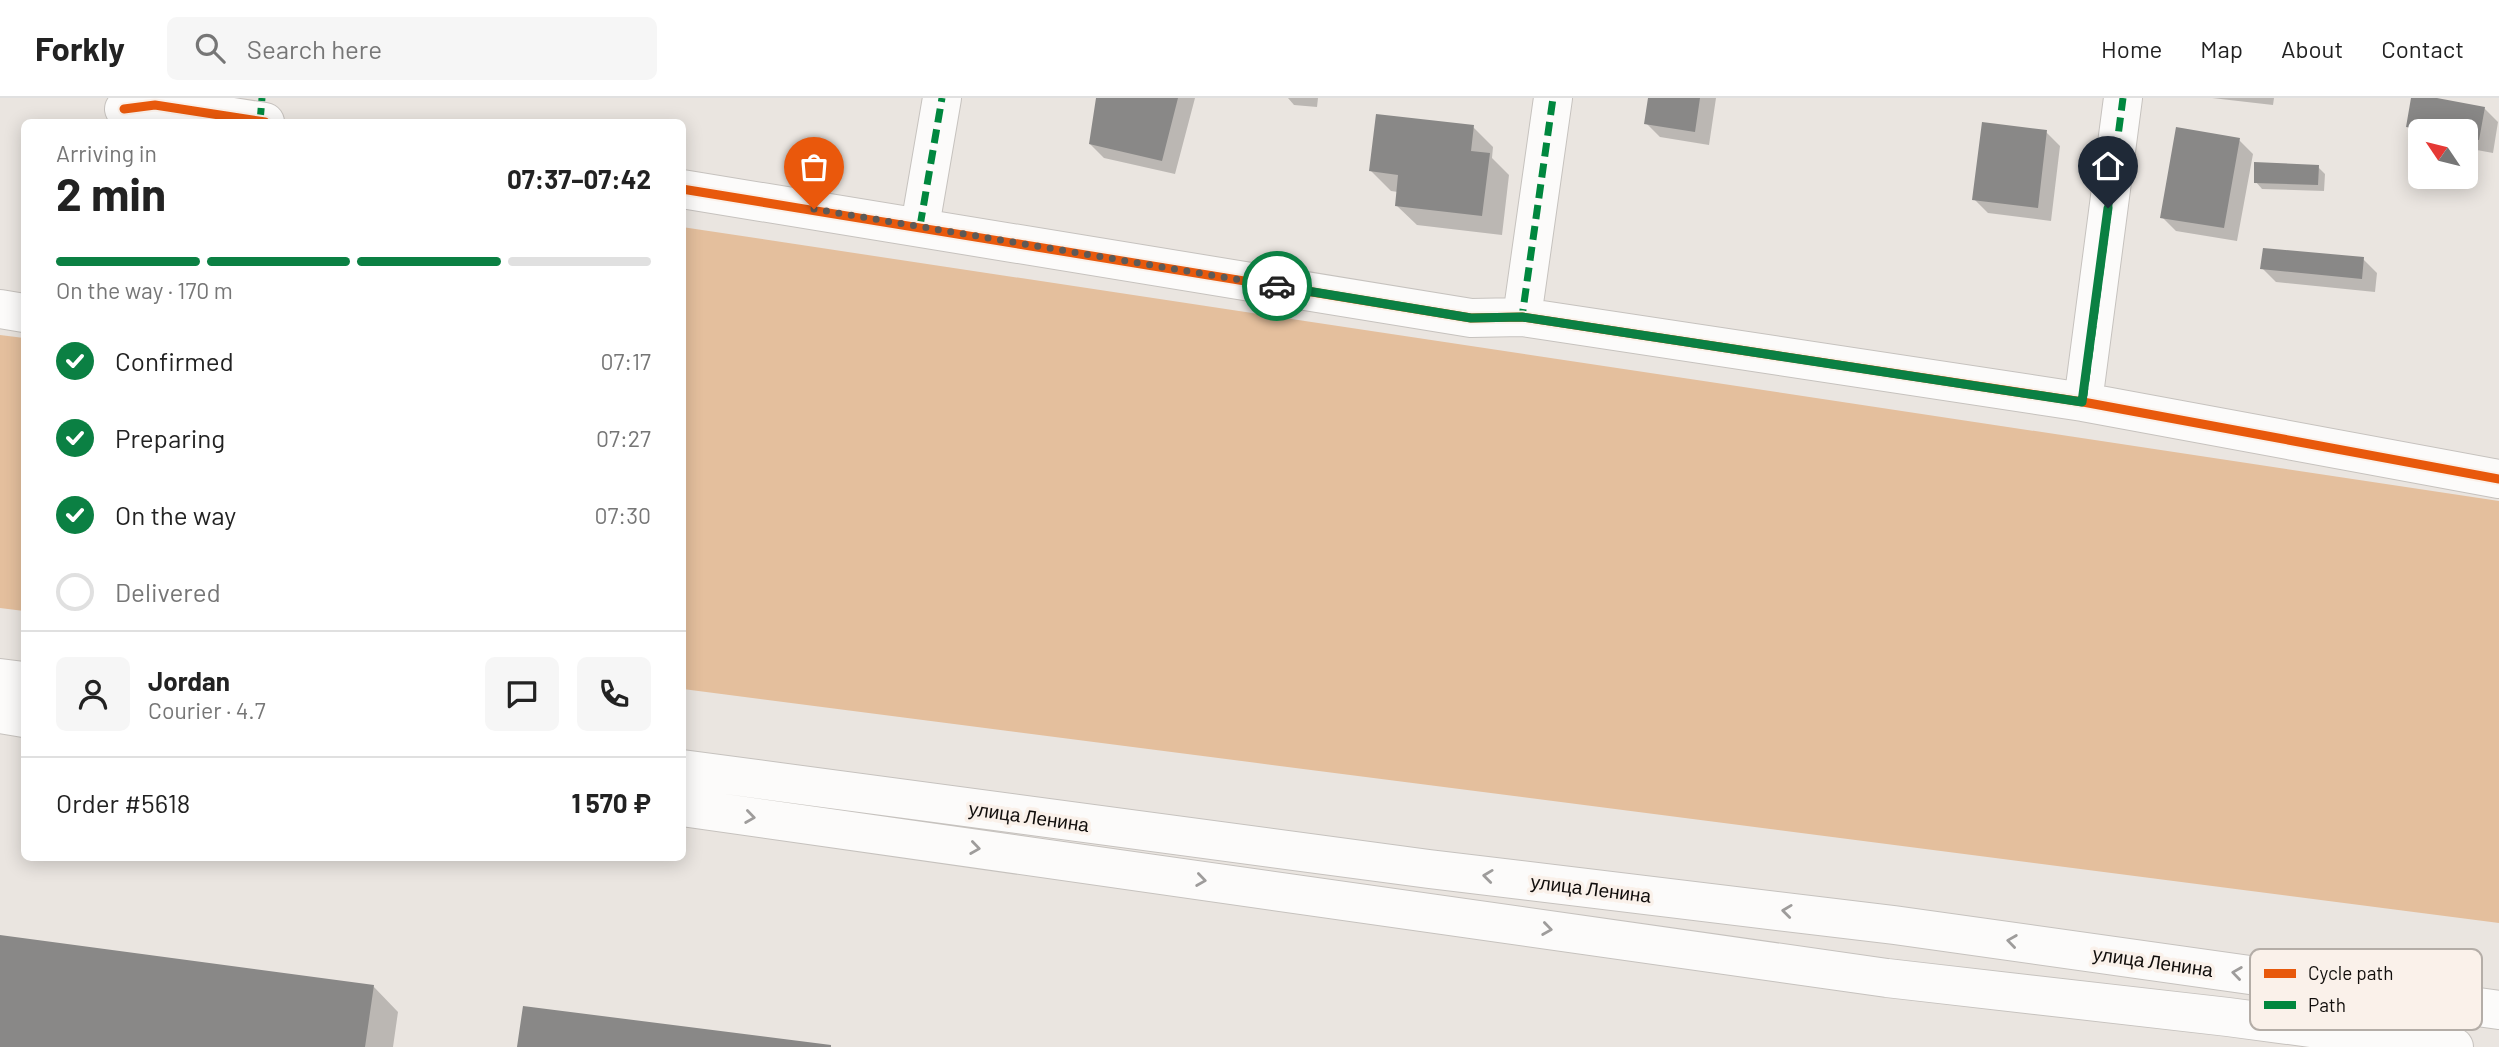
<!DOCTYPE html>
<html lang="en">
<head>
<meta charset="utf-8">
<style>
  :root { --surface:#fff; --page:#f6f6f6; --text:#222; --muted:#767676; --line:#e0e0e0; --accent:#0b8043 }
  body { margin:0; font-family:Barlow,sans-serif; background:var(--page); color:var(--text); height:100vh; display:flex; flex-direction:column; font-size:26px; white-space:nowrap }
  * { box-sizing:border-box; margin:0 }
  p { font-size:23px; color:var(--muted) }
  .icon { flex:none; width:38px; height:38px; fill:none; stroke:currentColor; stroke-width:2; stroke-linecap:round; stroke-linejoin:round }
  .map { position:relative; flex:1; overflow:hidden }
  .drawer { position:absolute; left:21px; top:21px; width:665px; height:742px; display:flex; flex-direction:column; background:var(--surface); border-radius:10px; box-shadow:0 4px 18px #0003 }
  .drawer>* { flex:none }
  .needle { width:46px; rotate:305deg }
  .buttons { position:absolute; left:2408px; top:21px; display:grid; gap:14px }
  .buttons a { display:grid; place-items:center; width:70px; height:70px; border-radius:10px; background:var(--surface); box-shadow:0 4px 18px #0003; font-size:35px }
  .pin { position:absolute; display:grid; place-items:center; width:60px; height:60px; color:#fff; margin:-72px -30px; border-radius:50% 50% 50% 0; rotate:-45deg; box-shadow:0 0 7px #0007 }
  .pin .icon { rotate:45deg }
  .courier { position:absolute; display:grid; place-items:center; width:70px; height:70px; margin:-35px; border:5px solid #0b8043; border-radius:50%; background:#fff; color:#222; box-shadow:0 2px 9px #0007 }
  .head em { font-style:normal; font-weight:700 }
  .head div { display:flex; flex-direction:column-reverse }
  .head { display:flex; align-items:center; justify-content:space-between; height:119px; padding:0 35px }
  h1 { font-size:46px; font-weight:700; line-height:52px }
  .bar { display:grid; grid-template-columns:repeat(4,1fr); gap:10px 7px; align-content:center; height:84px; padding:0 35px }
  .bar i { height:9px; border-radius:5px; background:var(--line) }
  .bar .current { background:var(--accent) }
  .bar p { grid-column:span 4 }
  .line { display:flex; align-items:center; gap:18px; padding:0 35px; border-top:2px solid var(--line) }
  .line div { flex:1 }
  .round { display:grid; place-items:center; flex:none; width:74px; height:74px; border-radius:10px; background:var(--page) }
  ol { padding:0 35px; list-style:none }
  li { display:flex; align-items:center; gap:21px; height:77px }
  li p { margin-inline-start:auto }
  li .icon { padding:7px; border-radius:50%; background:var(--accent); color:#fff; stroke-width:4 }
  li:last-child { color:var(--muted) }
  li i { width:38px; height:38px; border:4px solid var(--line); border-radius:50% }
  header { display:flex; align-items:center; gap:42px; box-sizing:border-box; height:98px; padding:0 35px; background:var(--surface); border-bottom:2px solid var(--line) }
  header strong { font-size:33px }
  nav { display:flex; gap:38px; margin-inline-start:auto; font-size:24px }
  .search { width:490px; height:63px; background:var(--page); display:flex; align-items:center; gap:18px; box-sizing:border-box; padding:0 24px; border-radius:10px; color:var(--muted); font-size:26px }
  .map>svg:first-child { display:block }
  .forest { fill:#e4bf9d }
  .shadow { fill:#0003 }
  .building { fill:#898887 }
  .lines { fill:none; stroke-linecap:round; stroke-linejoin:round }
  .minor-casing { stroke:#c6c2be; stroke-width:40 }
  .major-casing { stroke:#c6c2be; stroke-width:40 }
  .minor { stroke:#fcfbfa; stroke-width:38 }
  .major { stroke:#fcfbfa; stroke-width:38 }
  .quiet { stroke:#00873e; stroke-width:7; stroke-dasharray:14 7; stroke-linecap:butt }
  .cycleway-casing { stroke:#faf1ea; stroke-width:13 }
  .cycleway { stroke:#e8590c; stroke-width:9 }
  .oneway { stroke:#9e9c9b }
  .done { stroke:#5d5956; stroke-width:7; stroke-dasharray:0 12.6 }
  .route { stroke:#0b8043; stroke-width:9 }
  .labels { text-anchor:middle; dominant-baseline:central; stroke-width:7; stroke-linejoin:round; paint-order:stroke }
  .street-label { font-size:19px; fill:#110e0c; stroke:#faf1ea }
  .key { fill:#faf1ea; stroke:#b4ada7; stroke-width:2 }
  .key-label { font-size:19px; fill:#110e0c }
</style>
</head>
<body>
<header>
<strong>Forkly</strong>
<div class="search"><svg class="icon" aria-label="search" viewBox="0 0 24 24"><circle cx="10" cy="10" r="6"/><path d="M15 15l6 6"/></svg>Search here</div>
<nav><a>Home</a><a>Map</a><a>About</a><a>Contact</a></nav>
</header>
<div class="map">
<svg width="2499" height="949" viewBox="0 0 2499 949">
  <rect width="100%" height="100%" fill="#eae5e0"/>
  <path class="forest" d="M682,129L2499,403V825L683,591Z
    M0,237L24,240V513L0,510Z"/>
  <path class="shadow" d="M1098,0H1195L1175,76L1104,60L1090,46Z
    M1288,0H1318L1317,9L1294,7Z
    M1650,0H1716L1709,47L1660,39L1646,25Z
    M2212,0H2274L2273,7Z
    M2413,0L2484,10L2498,24L2493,55L2466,50V33H2420V41L2408,28Z
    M1473,29L1493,49L1492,60L1509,77L1502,137L1417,127L1396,107L1398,94L1391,93L1371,73Z
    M2046,34L2060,48L2051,123L1988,115L1974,101Z
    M2239,42L2253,56L2237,143L2176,133L2162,119Z
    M2318,69L2325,76L2324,93L2262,91L2256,84Z
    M2363,161L2377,175L2375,194L2276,184L2262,170Z
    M0,839L373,888L398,914L393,949H0Z"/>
  <path class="building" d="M1096,0H1178L1162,63L1089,46Z
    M1648,0H1700L1695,34L1644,26Z
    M2411,0H2437L2485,9L2479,42L2466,40V33H2429L2406,29Z
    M1376,16L1474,27L1471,53L1490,55L1482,118L1395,108L1398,77L1369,73Z
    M1982,24L2047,32L2038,110L1972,102Z
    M2176,29L2240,40L2224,130L2160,120Z
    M2254,64L2319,67L2318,87L2254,85Z
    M2263,150L2364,159L2362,181L2260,171Z
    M0,837L374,887L365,949H0Z
    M523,908L831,947V949H517Z"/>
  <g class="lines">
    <defs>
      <path id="minor" d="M124,11L155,7L265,24
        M682,91L1471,220L1522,219L2083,304L2499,381
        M920,128L942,0
        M0,211L24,215
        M1522,219L1553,0
        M2083,304L2123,0"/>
      <path id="major" d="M0,580L24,583
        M0,616L24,620
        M682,671L1429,771L1894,827L2499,912
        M682,709L1887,880L2228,919L2454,949"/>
    </defs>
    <use href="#minor" class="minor-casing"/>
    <use href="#major" class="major-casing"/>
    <use href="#minor" class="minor"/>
    <use href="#major" class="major"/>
    <path class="quiet" d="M260,24L262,0
      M920,128L942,0
      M1516,219H1522L1553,0
      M2083,304L2123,0"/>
    <defs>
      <path id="cycleway" d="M124,11L155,7L265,24
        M682,91L1471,220L1522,219L2083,304L2499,381"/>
    </defs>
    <use href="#cycleway" class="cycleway-casing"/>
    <use href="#cycleway" class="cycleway"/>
  </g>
  <defs><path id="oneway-chevron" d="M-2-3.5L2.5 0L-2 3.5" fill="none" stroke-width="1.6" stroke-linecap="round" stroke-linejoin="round" transform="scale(1.75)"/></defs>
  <g class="oneway">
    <use href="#oneway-chevron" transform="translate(750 719) rotate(8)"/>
    <use href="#oneway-chevron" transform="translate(975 750) rotate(8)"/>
    <use href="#oneway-chevron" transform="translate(1488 778) rotate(-173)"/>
    <use href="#oneway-chevron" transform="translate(1201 782) rotate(8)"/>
    <use href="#oneway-chevron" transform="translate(1787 813) rotate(-173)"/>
    <use href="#oneway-chevron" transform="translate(1547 831) rotate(8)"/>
    <use href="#oneway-chevron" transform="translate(2012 843) rotate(-172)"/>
    <use href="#oneway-chevron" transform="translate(2237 875) rotate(-172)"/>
  </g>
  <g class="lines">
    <path class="done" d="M814,111L1277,188"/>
    <path class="route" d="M1277,188L1471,220L1522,219L2082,304L2108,110"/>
  </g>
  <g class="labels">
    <g class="street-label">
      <text transform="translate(1029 718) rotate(8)">улица Ленина</text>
      <text transform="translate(1591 790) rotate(7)">улица Ленина</text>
      <text transform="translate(2153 863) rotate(8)">улица Ленина</text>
    </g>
  </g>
  <rect x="2250" y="851" width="232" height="81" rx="10" class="key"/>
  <rect x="2264" y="871" width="32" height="9" fill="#e8590c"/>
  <rect x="2264" y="903" width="32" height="8" fill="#00873e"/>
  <g class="key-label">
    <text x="2308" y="882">Cycle path</text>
    <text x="2308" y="914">Path</text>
  </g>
</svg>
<div class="buttons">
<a><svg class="needle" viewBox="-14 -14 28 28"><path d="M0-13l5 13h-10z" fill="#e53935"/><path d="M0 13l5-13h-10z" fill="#767676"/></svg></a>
</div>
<div class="pin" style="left:814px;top:111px;background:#ea580c"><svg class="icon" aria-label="bag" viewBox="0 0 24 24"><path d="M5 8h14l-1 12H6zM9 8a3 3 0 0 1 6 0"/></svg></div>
<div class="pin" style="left:2108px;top:110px;background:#1f2937"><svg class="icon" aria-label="home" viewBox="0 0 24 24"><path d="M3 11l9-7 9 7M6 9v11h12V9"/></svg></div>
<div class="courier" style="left:1277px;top:188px"><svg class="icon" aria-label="car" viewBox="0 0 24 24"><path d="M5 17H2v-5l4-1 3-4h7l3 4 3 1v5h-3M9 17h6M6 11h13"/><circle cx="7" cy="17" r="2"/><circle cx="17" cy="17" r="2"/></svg></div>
<section class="drawer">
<div class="head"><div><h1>2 min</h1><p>Arriving in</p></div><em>07:37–07:42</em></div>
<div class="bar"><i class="current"></i><i class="current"></i><i class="current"></i><i></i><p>On the way · 170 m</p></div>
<ol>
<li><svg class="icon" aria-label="check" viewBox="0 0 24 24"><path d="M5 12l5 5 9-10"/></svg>Confirmed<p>07:17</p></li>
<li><svg class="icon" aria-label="check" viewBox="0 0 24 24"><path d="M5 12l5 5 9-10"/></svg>Preparing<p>07:27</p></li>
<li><svg class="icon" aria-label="check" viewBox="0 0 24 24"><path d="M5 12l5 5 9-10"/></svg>On the way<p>07:30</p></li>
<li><i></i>Delivered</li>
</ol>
<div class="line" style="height:126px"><a class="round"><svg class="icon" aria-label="person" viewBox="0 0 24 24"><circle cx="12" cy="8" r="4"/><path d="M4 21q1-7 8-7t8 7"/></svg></a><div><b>Jordan</b><p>Courier · 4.7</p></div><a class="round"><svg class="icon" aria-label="chat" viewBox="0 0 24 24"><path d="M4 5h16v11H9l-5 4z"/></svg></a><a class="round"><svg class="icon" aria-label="phone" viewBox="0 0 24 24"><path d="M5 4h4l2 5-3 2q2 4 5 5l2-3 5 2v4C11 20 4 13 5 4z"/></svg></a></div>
<div class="line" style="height:91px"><div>Order #5618</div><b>1 570 ₽</b></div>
</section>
</div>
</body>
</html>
